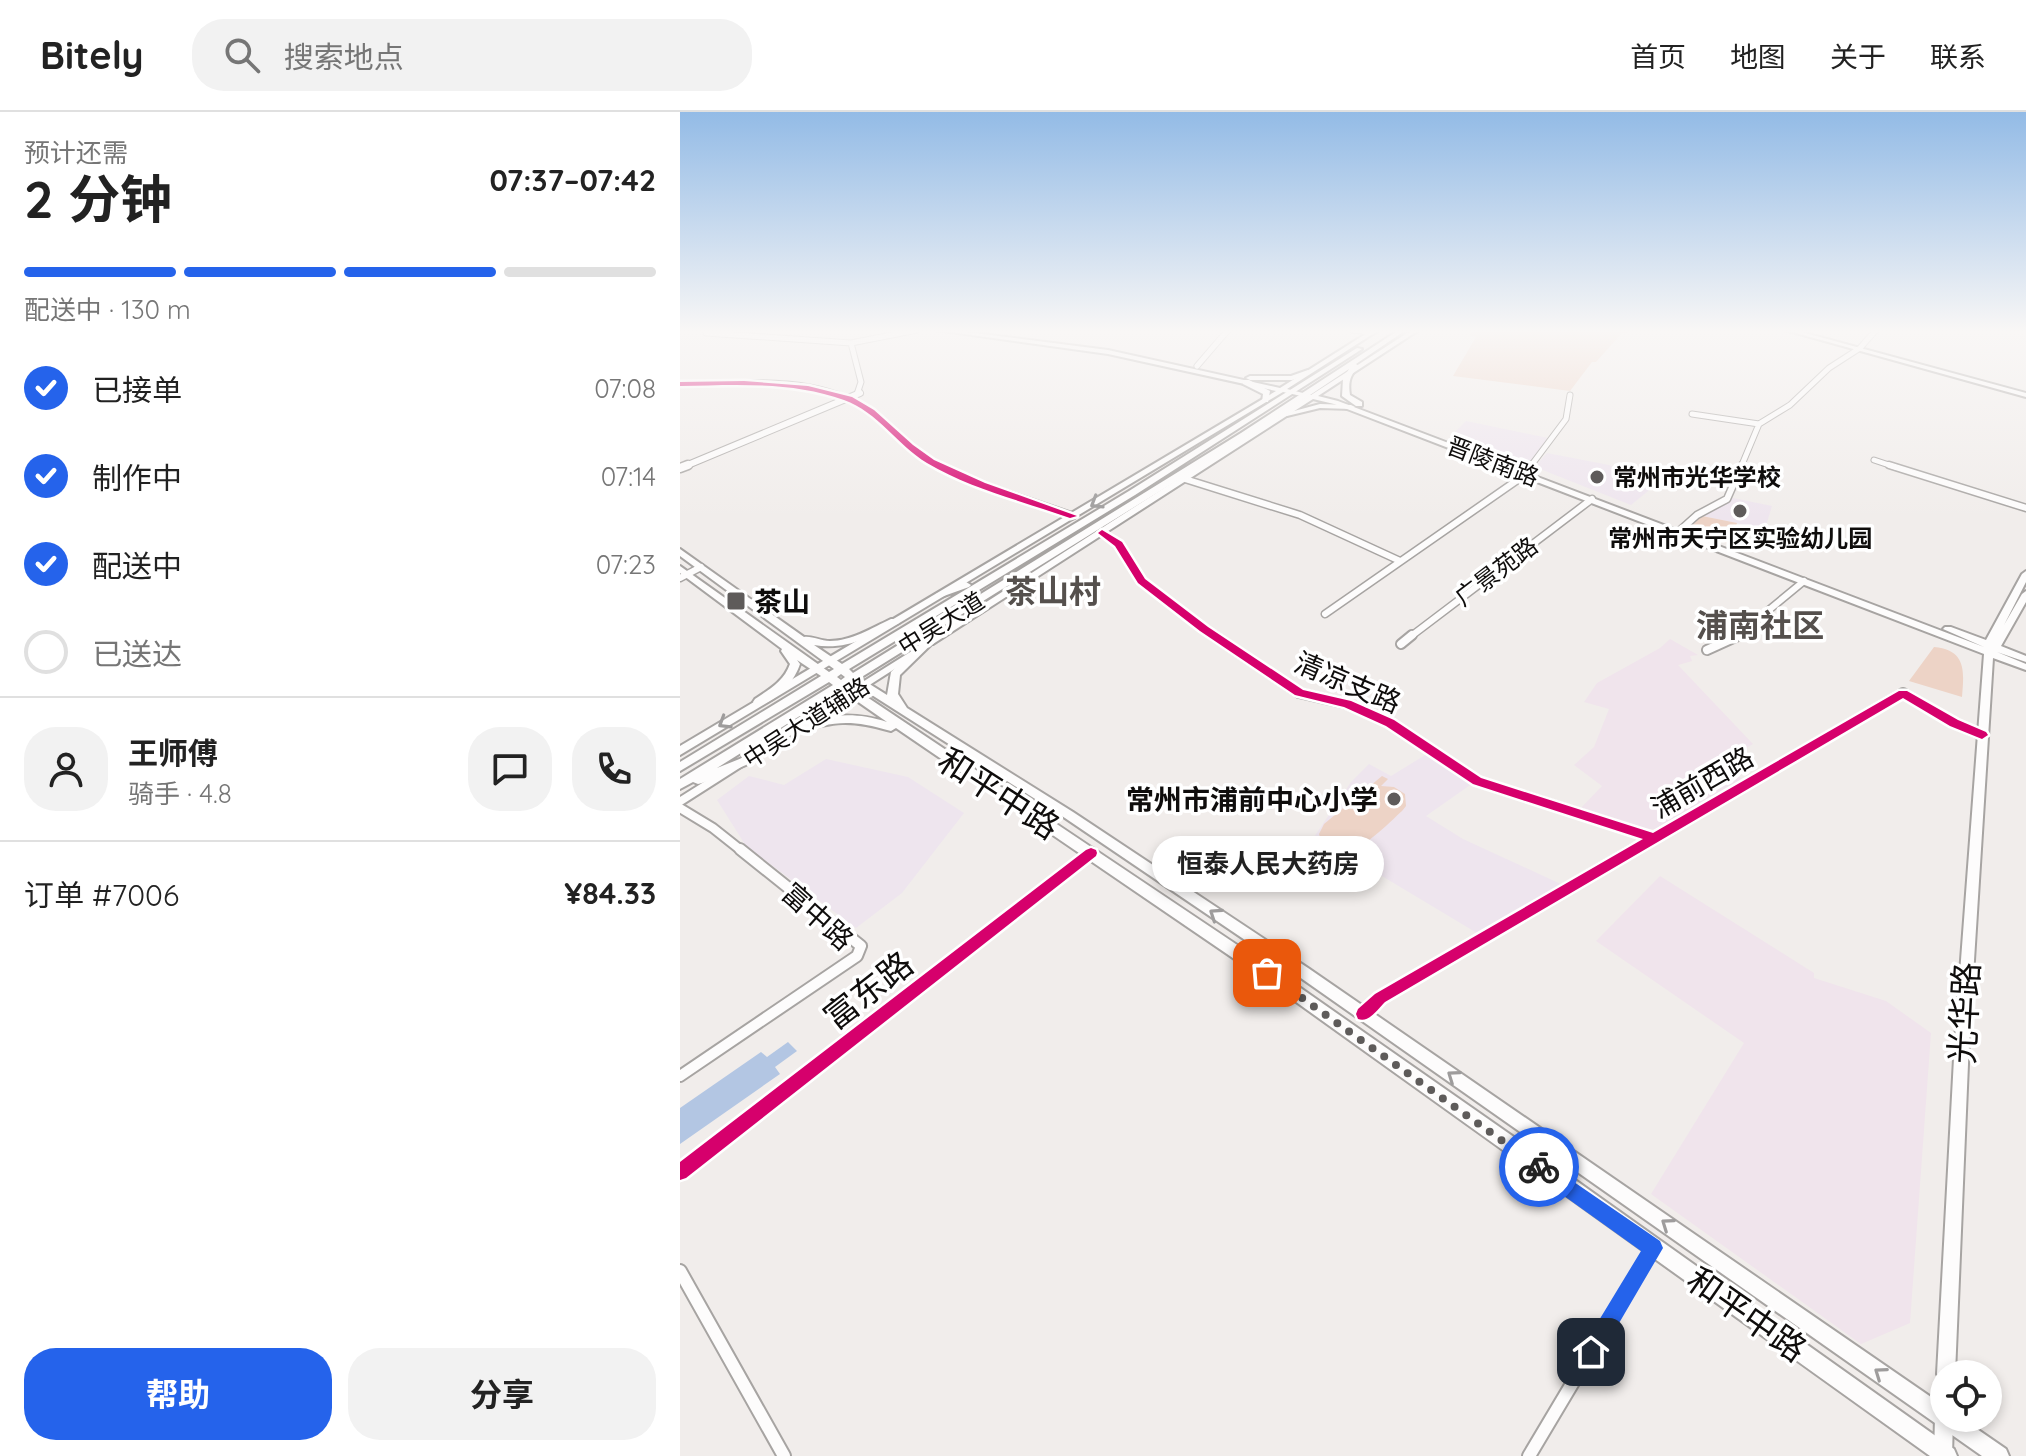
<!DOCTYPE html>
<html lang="zh">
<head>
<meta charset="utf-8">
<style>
  :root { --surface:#fff; --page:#f2f2f2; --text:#222; --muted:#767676; --line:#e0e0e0; --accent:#2563eb }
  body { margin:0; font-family:Quicksand,"Noto Sans SC",sans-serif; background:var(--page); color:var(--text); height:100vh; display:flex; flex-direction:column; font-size:30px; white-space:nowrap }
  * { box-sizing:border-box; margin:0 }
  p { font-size:26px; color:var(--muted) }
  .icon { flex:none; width:44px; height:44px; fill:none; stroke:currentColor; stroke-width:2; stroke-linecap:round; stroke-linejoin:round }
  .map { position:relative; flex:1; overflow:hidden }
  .side { display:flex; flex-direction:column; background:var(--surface); width:680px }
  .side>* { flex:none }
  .fabs { position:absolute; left:1250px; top:1248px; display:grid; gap:16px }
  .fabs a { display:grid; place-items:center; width:72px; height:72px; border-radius:50%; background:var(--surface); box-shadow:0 4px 12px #0003; font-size:40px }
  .pin { position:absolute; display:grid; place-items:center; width:68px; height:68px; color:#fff; margin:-34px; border-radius:16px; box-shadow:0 4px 12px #0006 }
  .courier { position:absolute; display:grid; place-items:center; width:80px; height:80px; margin:-40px; border:6px solid #2563eb; border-radius:50%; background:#fff; color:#222; box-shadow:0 2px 10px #0007 }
  .bubble { position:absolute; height:56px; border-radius:28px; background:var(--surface); box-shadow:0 4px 12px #0003; font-size:26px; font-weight:700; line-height:56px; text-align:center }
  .headline em { font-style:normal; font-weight:700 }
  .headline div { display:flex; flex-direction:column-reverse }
  .headline { display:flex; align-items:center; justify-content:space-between; height:136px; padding:0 24px }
  h1 { font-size:52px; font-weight:700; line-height:60px }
  .bar { display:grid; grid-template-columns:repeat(4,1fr); gap:12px 8px; align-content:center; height:96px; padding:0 24px }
  .bar i { height:10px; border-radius:6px; background:var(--line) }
  .bar .active { background:var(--accent) }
  .bar p { grid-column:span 4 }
  .line { display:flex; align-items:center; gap:20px; padding:0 24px; border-top:2px solid var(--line) }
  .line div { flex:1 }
  .round { display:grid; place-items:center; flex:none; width:84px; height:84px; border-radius:32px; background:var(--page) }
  ol { padding:0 24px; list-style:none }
  li { display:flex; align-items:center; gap:24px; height:88px }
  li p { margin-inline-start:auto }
  li .icon { padding:8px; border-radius:50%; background:var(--accent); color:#fff; stroke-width:4 }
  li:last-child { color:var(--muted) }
  li i { width:44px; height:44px; border:4px solid var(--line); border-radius:50% }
  .button { display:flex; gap:16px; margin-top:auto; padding:16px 24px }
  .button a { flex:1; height:92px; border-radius:32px; background:var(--accent); color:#fff; font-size:32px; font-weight:700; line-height:92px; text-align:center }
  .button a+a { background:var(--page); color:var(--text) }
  header { display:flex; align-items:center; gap:48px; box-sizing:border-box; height:112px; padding:0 40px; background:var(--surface); border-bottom:2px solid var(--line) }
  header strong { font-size:38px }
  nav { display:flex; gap:44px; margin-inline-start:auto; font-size:28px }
  .search { width:560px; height:72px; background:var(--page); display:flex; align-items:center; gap:20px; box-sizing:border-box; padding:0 28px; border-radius:32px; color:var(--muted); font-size:30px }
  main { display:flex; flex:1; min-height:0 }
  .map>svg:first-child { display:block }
  .industrial { fill:#f0e4ec }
  .education { fill:#eee5ee }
  .green { fill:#edd3c6 }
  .water { fill:#b3c6e3 }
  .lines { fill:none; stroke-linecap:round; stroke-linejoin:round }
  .minor-far4-casing { stroke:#a7a4a2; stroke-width:7 }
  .minor-far3-casing { stroke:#a7a4a2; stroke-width:9 }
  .minor-far2-casing { stroke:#a7a4a2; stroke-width:12 }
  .minor-far1-casing { stroke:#a7a4a2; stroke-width:14 }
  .minor-casing { stroke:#a7a4a2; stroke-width:16 }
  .tertiary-far1-casing { stroke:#a7a4a2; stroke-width:8 }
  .tertiary-casing { stroke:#a7a4a2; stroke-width:11 }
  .secondary-casing { stroke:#a7a4a2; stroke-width:4 }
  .primary-casing { stroke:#a7a4a2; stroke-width:4 }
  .minor-far4 { stroke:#fdfcfc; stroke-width:5 }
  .minor-far3 { stroke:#fdfcfc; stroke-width:6 }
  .minor-far2 { stroke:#fdfcfc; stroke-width:8 }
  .minor-far1 { stroke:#fdfcfc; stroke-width:10 }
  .minor { stroke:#fdfcfc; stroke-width:12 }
  .tertiary-far1 { stroke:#fdfcfc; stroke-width:6 }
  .tertiary { stroke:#fdfcfc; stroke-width:8 }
  .secondary { fill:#fdfcfc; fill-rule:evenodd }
  .primary { fill:#fdfcfc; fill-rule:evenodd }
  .cycleway-casing { stroke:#fff; stroke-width:5 }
  .cycleway { fill:#d6006c; fill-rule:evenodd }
  .oneway { stroke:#9e9c9c }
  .route { fill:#2563eb }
  .done { stroke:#5e5b5a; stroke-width:8; stroke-dasharray:0 14.4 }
  .poi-dot { fill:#5e5b5a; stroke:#fff; stroke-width:3 }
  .labels { text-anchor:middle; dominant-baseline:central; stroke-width:7; stroke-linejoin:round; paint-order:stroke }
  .far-street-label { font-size:24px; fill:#0f0d0c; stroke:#fff }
  .far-poi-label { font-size:24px; font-weight:bold; fill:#0f0d0c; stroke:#fff; text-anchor:start }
  .poi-label { font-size:28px; font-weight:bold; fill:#0f0d0c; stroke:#fff; text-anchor:start }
  .street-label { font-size:28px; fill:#0f0d0c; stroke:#fff }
  .quarter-label { font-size:32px; font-weight:bold; fill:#55504d; stroke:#fff }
  .near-street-label { font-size:34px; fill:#0f0d0c; stroke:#fff }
</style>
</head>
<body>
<header>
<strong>Bitely</strong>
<div class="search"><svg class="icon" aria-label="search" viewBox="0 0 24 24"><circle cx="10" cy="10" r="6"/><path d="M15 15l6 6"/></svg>搜索地点</div>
<nav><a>首页</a><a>地图</a><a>关于</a><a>联系</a></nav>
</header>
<main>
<section class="side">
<div class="headline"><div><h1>2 分钟</h1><p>预计还需</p></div><em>07:37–07:42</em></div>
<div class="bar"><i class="active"></i><i class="active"></i><i class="active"></i><i></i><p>配送中 · 130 m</p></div>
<ol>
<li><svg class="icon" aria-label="check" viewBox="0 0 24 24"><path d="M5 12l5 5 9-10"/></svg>已接单<p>07:08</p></li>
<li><svg class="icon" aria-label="check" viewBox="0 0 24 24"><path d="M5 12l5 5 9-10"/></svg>制作中<p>07:14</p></li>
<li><svg class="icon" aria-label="check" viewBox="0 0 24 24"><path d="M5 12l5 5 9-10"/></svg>配送中<p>07:23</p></li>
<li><i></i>已送达</li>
</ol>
<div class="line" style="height:144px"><a class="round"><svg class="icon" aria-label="person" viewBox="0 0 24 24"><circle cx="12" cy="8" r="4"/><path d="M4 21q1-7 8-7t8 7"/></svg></a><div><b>王师傅</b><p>骑手 · 4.8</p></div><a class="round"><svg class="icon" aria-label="chat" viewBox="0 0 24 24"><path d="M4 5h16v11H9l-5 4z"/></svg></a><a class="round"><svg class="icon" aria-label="phone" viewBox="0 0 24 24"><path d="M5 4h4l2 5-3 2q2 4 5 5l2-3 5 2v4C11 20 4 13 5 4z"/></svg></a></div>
<div class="line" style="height:104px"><div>订单 #7006</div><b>¥84.33</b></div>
<div class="button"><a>帮助</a><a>分享</a></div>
</section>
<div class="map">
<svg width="1346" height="1344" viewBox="0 0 1346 1344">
  <rect width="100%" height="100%" fill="#f1edeb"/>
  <path class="industrial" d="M990,527L1018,543L1010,544L1012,549L998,553L1073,632L1042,651L1063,668L975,717H964L897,700L922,674L894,653L914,635L929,597L904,590L917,571L980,536Z
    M980,764L1134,861V866L1206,889L1251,921L1230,1211L1181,1232L971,1082L1064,931L916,829Z"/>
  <path class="education" d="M786,309L868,326L849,351L845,352L771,324Z
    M867,341L929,353L973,375L951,393L855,355Z
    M1053,386L1092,394L1085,417L1022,404Z
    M750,640L793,671L746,704L783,727L885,774L797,821L687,755L672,766L624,740L671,670L689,652L711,664Z
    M146,647L228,665L284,701L222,781L176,816L66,734L37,688L69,664L104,673Z"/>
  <path class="green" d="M792,218H953L941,222L916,250H912L890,279L773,264L796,225L789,223Z
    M1022,404L1057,411L1049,432L1009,416Z
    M1254,535C1287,538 1284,560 1282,585L1229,569Z
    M702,664L708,667L701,674L714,675L725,682L726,694L722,699C704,715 653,771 639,722L644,712Z"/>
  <path class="water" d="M108,930L117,939L95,955L100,962L0,1032V996L81,940L87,945Z"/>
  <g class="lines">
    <defs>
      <path id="minor-far4" d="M672,218L692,220
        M26,221L171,231L237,218
        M171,231L181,270L177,282
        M517,254L548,218
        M0,272C58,271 131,263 182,294C211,311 230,339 260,355
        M1012,302L1079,312
        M1194,348L1215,355
        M850,355L886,307L890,283
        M1061,355L1079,312L1110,293L1149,256L1180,236L1196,218"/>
      <path id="minor-far3" d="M256,353L302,373L393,404
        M1209,353L1346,396
        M848,357L851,353
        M505,367L620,403L720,449
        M998,420L1017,403L1047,387L1062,353
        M422,421L439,432L461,469L536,525
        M0,466L21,455
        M645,502L846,362
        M730,525L912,387
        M1056,525L1124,469"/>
      <path id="minor-far2" d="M533,523L619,581L667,592L710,611L797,669L975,726
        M721,532L732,523
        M1027,538L1060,523
        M0,696L33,716L62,739
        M951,739L1223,581L1274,611L1302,623"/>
      <path id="minor-far1" d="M683,902L700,886L955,737
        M0,964L177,844L181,834L60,737
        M67,1008L411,741"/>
      <path id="minor" d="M0,1060L70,1006
        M0,1159L104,1344
        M849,1344L973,1136"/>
      <path id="tertiary-far1" d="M3,355L180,281"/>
      <path id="tertiary" d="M0,356L8,353"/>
      <path id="secondary" d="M256,218H271L428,238L600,276L692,218H699L607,277L631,283L732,218H739L638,284L658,289L1304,535L1263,517L1265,515H1271L1306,528L1342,462L1346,459V470L1324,513L1342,482L1346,479V490L1321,534L1346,544V550L1317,540L1346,552V558L1313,546L1289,928L1275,1262H1264V1270L1260,1268L1257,1262L1275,928L1304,542L654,292L633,287L253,532H247L245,530L247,528L626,285L603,280L0,643V634L596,279L428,242Z
        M235,537L238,538L240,540L238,542L0,694V685Z
        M1264,1297V1306H1273L1272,1344H1254L1255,1306L1258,1300Z"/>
      <path id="primary" d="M719,218H726L676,252L679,254C670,263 668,270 670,283L682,290V294H676L662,284L663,267L669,257L567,325L263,514L266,517L265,519L220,563L218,582L227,596L393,700L628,856L1264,1294V1306H1281L1326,1337L1329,1344H1302L618,864L385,706L173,571L169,573L602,863L891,1065L1274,1337L1277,1344H1250L591,872L216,616L211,619C170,607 155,609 114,621L110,620L108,617L110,614C146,604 170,598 207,610L161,578L37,656L62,646L68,650L66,653L22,671L18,672L13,670L0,677V667L153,573L149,570L0,659V650L141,564L117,548L120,552C115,569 94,593 75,593L73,590L75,587C90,577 104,569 110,552L101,539L102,537L0,461V454L149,560L154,557L0,444V437L124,525C133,524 140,529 150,529C171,529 192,516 211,507H219V511C192,524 165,539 134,533L162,552L449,379L677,236L682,237L455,383L169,557L173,561L561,321ZM249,523L211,560L207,583L180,566ZM161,562L165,565L161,568L157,565Z
        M1105,218H1114L1346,281V285Z
        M628,258L631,260L630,261L612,268H570L566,266L570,264H611Z
        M563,268H569L590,279L588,290H582L583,282L563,272Z
        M640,292L671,293L675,295L671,297L640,296L607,304L603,302Z
        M286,470L291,473L289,475L261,485L256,482Z"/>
    </defs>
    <use href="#minor-far4" class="minor-far4-casing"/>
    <use href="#minor-far3" class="minor-far3-casing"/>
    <use href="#minor-far2" class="minor-far2-casing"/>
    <use href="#minor-far1" class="minor-far1-casing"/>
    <use href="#minor" class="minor-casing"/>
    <use href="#tertiary-far1" class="tertiary-far1-casing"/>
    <use href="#tertiary" class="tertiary-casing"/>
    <use href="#secondary" class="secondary-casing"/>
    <use href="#primary" class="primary-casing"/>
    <use href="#minor-far4" class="minor-far4"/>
    <use href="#minor-far3" class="minor-far3"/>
    <use href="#minor-far2" class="minor-far2"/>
    <use href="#minor-far1" class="minor-far1"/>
    <use href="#minor" class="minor"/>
    <use href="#tertiary-far1" class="tertiary-far1"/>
    <use href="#tertiary" class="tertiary"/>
    <use href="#secondary" class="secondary"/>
    <use href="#primary" class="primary"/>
    <defs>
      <path id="cycleway" d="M64,269L128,274L172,285L194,298L233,333L254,348L305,371L397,404L390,406C342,389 291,377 247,351C217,333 198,300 164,288C112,269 54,273 0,274V270Z
        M422,418L442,430L465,467L528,515L623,578L671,589L714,608L801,666L973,721L1219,579H1227L1278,608L1306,620L1308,623L1302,627L1270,614L1223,586L705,890C697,898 689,911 678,907L676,902L678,897L695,882L963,727L793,672L706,614L664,595L615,583L520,519L458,471L435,434L418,421Z
        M411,736L416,738L417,741L416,744L6,1066L0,1068V1050L406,738Z"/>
    </defs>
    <use href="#cycleway" class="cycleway-casing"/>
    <use href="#cycleway" class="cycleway"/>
  </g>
  <defs><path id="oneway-chevron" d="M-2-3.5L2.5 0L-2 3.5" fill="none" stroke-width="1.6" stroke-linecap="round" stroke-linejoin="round" transform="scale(2)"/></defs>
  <g class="oneway">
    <use href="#oneway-chevron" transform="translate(416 391) rotate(149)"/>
    <use href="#oneway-chevron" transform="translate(44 611) rotate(148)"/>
    <use href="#oneway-chevron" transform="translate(535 802) rotate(-146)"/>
    <use href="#oneway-chevron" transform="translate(773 964) rotate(-145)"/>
    <use href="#oneway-chevron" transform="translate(987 1112) rotate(-145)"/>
    <use href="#oneway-chevron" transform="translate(1200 1261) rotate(-145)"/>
  </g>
  <linearGradient id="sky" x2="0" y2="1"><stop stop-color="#93bbe6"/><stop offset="0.54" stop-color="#f9f7f6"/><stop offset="1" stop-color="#f9f7f6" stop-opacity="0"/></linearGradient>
  <rect width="1346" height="406" fill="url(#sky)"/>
  <path class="route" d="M859,1046L980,1129L983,1136L918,1247L911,1250L904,1247L901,1240L904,1233L961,1139L852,1061L850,1055L852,1048Z"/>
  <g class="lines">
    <path class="done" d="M587,861L859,1055"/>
  </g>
  <g class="poi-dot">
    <circle cx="917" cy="365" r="8"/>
    <circle cx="1060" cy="399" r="8"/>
    <rect x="46" y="479" width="20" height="20" rx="4"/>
    <circle cx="714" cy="687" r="8"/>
  </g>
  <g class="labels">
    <g class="far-street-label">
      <text transform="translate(813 349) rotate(21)">晋陵南路</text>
      <text transform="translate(816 459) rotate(-37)">广景苑路</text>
      <text transform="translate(261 511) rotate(-32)">中吴大道</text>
      <text transform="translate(126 610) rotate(-33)">中吴大道辅路</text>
    </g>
    <g class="far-poi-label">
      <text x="933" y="365">常州市光华学校</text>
      <text x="1060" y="426" text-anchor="middle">常州市天宁区实验幼儿园</text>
    </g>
    <g class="poi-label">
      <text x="74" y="489">茶山</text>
      <text x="698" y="687" text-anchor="end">常州市浦前中心小学</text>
    </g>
    <g class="street-label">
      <text transform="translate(668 570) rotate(23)">清凉支路</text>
      <text transform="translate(1022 670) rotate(-30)">浦前西路</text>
      <text transform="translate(138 804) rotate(42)">富中路</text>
    </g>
    <g class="quarter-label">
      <text x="373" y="479">茶山村</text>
      <text x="1080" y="513">浦南社区</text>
    </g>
    <g class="near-street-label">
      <text transform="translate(319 681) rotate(33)">和平中路</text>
      <text transform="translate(188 878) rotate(-38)">富东路</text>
      <text transform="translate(1284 901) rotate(-87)">光华路</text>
      <text transform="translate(1067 1202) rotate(35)">和平中路</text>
    </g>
  </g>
</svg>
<div class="fabs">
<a><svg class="icon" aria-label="locate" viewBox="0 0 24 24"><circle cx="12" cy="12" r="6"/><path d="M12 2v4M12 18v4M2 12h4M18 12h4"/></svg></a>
</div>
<div class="pin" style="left:587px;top:861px;background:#ea580c"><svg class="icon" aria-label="bag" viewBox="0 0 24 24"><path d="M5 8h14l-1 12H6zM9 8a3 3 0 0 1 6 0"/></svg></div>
<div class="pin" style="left:911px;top:1240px;background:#1f2937"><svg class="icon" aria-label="home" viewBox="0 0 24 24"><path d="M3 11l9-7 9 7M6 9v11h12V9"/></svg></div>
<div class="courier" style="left:859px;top:1055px"><svg class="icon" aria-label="bike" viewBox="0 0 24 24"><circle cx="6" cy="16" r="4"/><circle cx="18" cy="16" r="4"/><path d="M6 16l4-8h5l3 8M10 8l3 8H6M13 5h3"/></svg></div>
<div class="bubble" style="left:472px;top:724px;width:232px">恒泰人民大药房</div>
</div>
</main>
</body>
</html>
